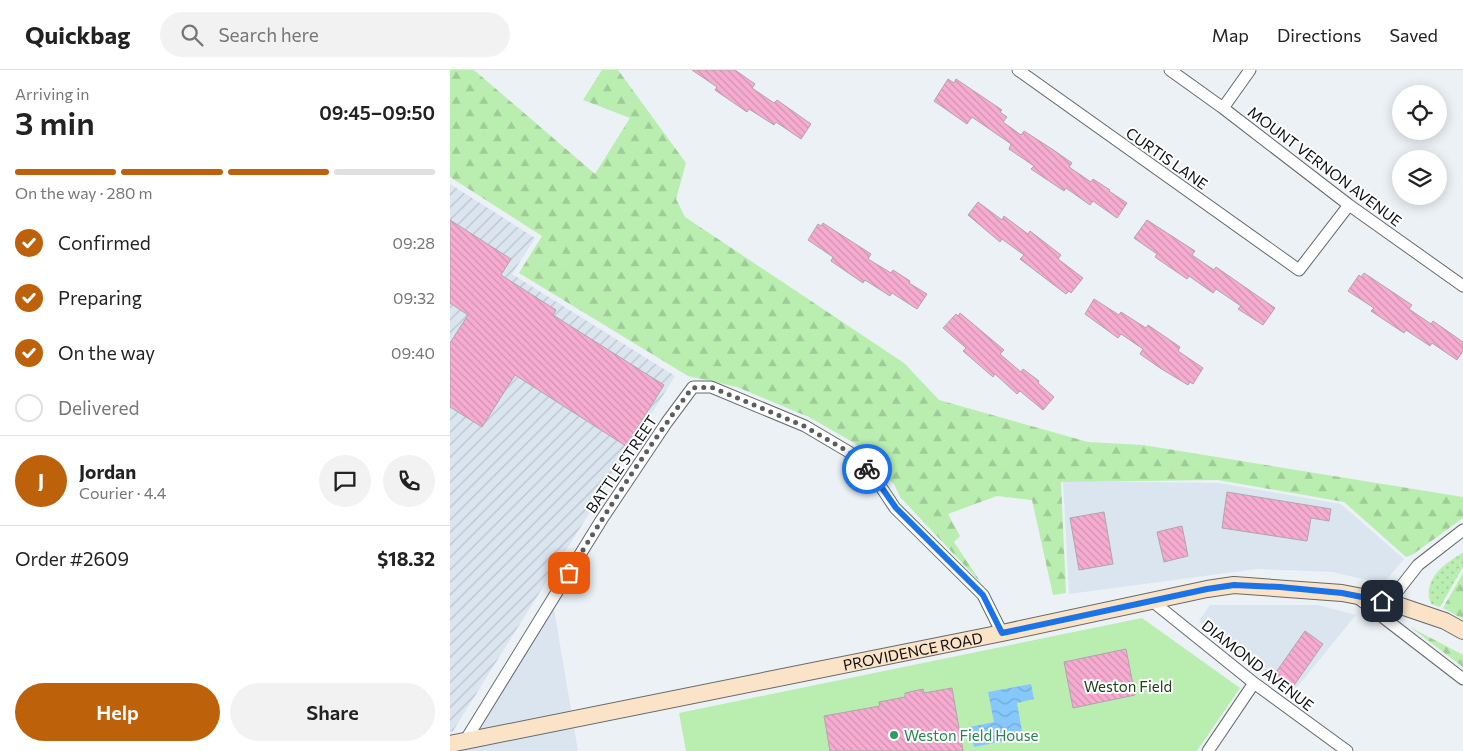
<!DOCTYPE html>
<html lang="en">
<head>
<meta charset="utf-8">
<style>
  :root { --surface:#fff; --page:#f2f2f2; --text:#222; --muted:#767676; --line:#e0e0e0; --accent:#bd610b }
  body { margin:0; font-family:Commissioner,sans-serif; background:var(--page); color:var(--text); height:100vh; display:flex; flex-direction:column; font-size:19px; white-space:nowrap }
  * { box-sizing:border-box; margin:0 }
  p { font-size:16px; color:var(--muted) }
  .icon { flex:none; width:28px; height:28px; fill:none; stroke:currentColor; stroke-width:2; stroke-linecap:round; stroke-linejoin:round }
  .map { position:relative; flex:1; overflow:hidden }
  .sheet { display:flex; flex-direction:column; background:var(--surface); width:450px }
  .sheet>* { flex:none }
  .fabs { position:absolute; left:942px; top:15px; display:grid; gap:10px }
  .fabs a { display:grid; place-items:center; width:55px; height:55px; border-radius:50%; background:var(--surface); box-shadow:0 2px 12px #0003; font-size:25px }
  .pin { position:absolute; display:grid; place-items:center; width:42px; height:42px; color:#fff; margin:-21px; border-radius:10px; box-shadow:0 2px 8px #0006 }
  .courier { position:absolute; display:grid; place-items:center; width:50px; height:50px; margin:-25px; border:4px solid #1a73e8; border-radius:50%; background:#fff; color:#222; box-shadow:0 1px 6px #0007 }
  .summary em { font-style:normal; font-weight:600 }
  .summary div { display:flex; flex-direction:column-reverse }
  .summary { display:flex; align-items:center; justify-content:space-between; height:85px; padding:0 15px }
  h1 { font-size:32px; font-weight:600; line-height:38px }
  .bar { display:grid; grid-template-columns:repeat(4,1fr); gap:8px 5px; align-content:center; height:60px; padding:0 15px }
  .bar i { height:6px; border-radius:4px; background:var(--line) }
  .bar .current { background:var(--accent) }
  .bar p { grid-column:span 4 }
  .line { display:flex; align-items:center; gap:12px; padding:0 15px; border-top:1px solid var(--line) }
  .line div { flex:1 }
  .round { display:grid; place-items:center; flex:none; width:52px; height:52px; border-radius:26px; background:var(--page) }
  ol { padding:0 15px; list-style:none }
  li { display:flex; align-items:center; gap:15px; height:55px }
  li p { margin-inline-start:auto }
  li .icon { padding:5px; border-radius:50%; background:var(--accent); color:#fff; stroke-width:4 }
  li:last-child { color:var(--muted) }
  li i { width:28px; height:28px; border:2px solid var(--line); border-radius:50% }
  .primary-button { display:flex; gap:10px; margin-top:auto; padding:10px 15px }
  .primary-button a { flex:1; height:58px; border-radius:30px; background:var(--accent); color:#fff; font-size:20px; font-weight:600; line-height:58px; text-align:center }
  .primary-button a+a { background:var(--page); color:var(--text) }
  header { display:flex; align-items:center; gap:30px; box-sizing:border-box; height:70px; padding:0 25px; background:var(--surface); border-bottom:1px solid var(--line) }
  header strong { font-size:24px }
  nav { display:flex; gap:28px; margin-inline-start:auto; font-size:18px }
  .search { width:350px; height:45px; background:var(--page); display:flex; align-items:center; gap:12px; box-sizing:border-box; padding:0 18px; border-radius:28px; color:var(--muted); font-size:19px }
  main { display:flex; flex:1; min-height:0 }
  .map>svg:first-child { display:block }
  .built { fill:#dbe5f0 }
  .industrial { fill:url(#industrial-furrows) }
  .grass { fill:url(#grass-dots) }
  .forest { fill:url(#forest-firs) }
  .park { fill:#b9eeb0 }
  .water { fill:url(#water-waves) }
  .building { fill:url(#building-back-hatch); stroke:#aea7aa }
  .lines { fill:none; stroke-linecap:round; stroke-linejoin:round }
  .street-casing { stroke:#666a6e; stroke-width:13 }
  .secondary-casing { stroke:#666a6e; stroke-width:18 }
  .street { stroke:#fff; stroke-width:11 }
  .secondary { stroke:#fae3c6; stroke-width:16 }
  .done { stroke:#5b5d60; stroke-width:5; stroke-dasharray:0 9 }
  .route { stroke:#1a73e8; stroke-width:6 }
  .leisure-dot { fill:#2e9e5b; stroke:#fff; stroke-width:2 }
  .labels { text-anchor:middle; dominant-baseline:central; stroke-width:4; stroke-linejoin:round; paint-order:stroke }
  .street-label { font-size:15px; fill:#0d0e10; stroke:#fff }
  .park-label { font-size:15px; fill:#1a4512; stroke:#fff }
  .leisure-label { font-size:15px; fill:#27864d; stroke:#fff; text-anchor:start }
</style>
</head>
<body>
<header>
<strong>Quickbag</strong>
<div class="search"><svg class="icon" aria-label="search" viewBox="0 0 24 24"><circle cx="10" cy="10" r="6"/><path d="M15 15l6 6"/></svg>Search here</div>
<nav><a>Map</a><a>Directions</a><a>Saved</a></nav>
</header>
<main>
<section class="sheet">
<div class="summary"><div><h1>3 min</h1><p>Arriving in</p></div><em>09:45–09:50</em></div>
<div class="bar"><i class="current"></i><i class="current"></i><i class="current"></i><i></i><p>On the way · 280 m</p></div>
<ol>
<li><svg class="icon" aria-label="check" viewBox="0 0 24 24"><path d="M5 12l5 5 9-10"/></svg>Confirmed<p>09:28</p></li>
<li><svg class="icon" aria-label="check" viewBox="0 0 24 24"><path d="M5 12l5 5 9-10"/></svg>Preparing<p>09:32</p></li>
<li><svg class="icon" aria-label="check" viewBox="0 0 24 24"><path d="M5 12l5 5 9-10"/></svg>On the way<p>09:40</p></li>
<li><i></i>Delivered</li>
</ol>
<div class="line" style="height:90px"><b class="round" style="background:var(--accent);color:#fff">J</b><div><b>Jordan</b><p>Courier · 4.4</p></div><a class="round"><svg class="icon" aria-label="chat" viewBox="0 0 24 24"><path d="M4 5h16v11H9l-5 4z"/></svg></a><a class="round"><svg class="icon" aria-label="phone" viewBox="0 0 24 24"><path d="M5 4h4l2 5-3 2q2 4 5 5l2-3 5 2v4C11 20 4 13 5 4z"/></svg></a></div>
<div class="line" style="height:65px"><div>Order #2609</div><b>$18.32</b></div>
<div class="primary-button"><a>Help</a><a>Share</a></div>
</section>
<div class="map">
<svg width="1013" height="681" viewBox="0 0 1013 681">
  <defs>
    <pattern id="industrial-furrows" width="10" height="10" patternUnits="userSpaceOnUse" patternTransform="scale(1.25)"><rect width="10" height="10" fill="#dbe5f0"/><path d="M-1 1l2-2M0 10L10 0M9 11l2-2" fill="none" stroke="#bbc3cd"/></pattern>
    <pattern id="grass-dots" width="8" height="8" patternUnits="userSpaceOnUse" patternTransform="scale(1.25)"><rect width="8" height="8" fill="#b9eeb0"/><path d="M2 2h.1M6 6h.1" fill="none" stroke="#9ecb96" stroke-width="1.8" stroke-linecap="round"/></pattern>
    <pattern id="forest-firs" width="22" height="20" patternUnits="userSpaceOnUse" patternTransform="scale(1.25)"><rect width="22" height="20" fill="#b9eeb0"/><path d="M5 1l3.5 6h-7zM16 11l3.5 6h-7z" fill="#9ecb96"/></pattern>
    <pattern id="water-waves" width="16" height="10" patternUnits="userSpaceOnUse" patternTransform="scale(1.25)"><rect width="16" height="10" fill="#86c7fc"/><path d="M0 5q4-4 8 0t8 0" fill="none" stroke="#72aad7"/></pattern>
    <pattern id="building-back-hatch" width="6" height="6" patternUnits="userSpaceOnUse" patternTransform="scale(1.25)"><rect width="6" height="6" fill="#f6abd0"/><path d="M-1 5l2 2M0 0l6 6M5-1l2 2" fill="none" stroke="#d292b2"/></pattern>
  </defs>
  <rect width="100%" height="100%" fill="#ecf1f6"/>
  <path class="built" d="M613,411L769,413L891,434L954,489L933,514L883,502L807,499L619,524Z
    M760,535H868L906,545L843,622L761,564L749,551Z
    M104,539L128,681H14L25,662Z"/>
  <path class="industrial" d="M0,114L85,168L62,204L225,306L3,661L0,662Z"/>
  <path class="grass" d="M1013,483V497L990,537L981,534C971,511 994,493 1013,483Z"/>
  <path class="forest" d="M0,0H24L145,104L180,48L133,30L152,0H168L236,93L226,129L235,147L454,293L489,330L638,372L693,375L1013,427V448L962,485L956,487L894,432L768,410L611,412L616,523L603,525L582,430L547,426L498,444L510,466L504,472L532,514L450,427L444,414L425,396L406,374L359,347L287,317L238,306L69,203L92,166L0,107Z
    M1013,503V549L993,538Z
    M960,557L1013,585V597Z"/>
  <path class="park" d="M692,548L790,618L747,681H236L229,643Z"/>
  <path class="water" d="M581,614L584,629L567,633L573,667L524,677L520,657L544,652L538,622Z"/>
  <path class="building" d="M242,0H285L305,14L302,18L324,33L327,30L361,54L351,69L326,52L324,55L299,39L297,42L265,20L267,17Z
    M498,9L504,13L506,9L552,40L550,42L557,47L553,52L571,65L574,61L602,79L622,93L619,97L641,112L643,109L660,120L659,121L677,133L667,148L643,131L640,135L616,118L614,121L581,99L584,96L559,79L561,74L522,47L517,54L484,31Z
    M528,132L552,150L554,146L578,164L580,161L611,185L608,189L633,208L621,223L619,221L616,224L604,215L570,189L574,185L552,169L550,172L518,145Z
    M0,150L61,189L51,205L106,240L103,245L214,315L176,376L65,305L32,357L0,337V273L18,245L0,233Z
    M697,150L745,181L742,185L764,200L766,197L825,238L813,255L788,239L791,236L766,219L763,223L739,206L737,209L705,187L707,184L684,168Z
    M373,153L421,184L418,189L441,203L443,200L460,211L459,213L477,224L467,239L442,223L440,226L415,210L413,213L381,191L383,187L358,170L368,154L371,156Z
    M914,203L962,235L959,239L981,254L983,251L1013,272V281L1007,290L982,273L980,276L956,260L954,263L921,241L924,238L898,221L909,205L911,207Z
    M644,229L669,245L671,242L696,258L698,255L730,277L728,281L753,298L743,314L740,312L738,315L710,298L690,284L693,279L671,264L668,268L635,244Z
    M510,243L554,280L550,284L571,302L573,299L589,311L588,313L604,327L593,340L570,321L567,324L545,304L543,307L513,281L516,278L493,258L506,244L508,246Z
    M777,422L881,439L879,451L861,448L857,471L772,458Z
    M654,442L663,494L629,500L620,448Z
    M732,456L738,486L714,492L707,462Z
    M855,561L873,574L840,621L822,608Z
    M676,579L685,625L623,638L614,592Z
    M502,618L513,681H380L374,646L430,636L429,632L455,627V623L473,619L474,623Z"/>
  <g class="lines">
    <defs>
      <path id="street" d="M568,0L849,200L899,135
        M720,0L773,38L899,135L1013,216
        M773,38L800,0
        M908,528L1013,609
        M702,531L804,613L897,681
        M939,532L968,495L1013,460
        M15,671L152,449L217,352L243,317H261L355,356L399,382L425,408L445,438L533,525L552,563
        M758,681L804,613"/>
      <g id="secondary">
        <path id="s1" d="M0,674L552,563L757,519L784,515L892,523L939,532L995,551L1013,561"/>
      </g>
    </defs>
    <use href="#street" class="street-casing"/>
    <use href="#secondary" class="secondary-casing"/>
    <use href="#street" class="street"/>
    <use href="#secondary" class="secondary"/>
  </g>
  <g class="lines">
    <path class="done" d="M119,503C157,440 198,377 242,318L261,317L354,356L399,382L417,399"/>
    <path class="route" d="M417,399L425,408L446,438L533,525L552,563L757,519L784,515L830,517L892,523L932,531"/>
  </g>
  <circle class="leisure-dot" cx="444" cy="665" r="5"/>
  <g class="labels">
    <g class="street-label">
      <text transform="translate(717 88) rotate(35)">CURTIS LANE</text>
      <text transform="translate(875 96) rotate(37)">MOUNT VERNON AVENUE</text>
      <text transform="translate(171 394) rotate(-56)">BATTLE STREET</text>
      <text stroke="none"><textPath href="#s1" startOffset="472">PROVIDENCE ROAD</textPath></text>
      <text transform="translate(808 595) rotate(38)">DIAMOND AVENUE</text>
    </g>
    <g class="park-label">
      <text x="678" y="616">Weston Field</text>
    </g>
    <g class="leisure-label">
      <text x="454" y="665">Weston Field House</text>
    </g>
  </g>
</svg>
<div class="fabs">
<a><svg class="icon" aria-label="locate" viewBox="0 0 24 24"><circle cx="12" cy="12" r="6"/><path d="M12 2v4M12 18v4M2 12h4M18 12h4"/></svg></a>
<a><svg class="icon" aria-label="layers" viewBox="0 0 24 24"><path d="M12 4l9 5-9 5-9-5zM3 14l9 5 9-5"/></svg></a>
</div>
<div class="pin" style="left:119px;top:503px;background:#ea580c"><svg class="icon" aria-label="bag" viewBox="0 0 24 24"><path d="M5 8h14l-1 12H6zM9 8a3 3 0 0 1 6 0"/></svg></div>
<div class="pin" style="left:932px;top:531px;background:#1f2937"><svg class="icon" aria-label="home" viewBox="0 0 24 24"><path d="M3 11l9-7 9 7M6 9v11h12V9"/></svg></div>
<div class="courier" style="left:417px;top:399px"><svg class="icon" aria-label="bike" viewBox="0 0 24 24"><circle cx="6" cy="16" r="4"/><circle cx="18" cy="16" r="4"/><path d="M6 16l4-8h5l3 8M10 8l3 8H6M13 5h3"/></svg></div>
</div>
</main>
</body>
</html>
